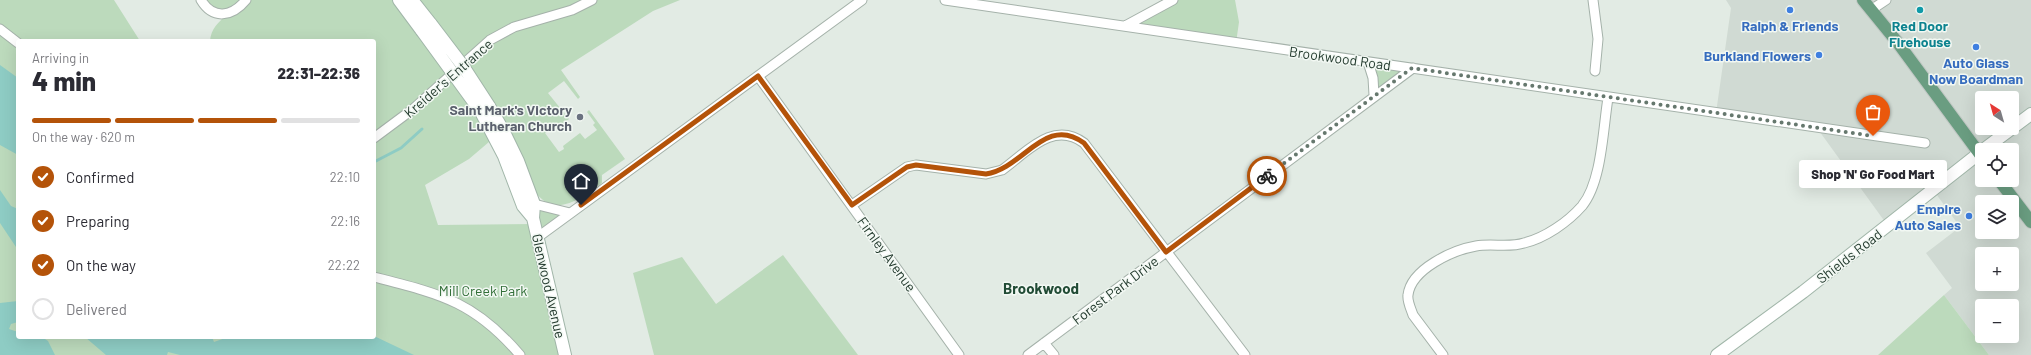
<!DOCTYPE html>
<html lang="en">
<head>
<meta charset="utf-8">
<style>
  :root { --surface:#fff; --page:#f7f7f7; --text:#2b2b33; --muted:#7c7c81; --line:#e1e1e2; --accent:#b45309 }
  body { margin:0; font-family:Barlow,sans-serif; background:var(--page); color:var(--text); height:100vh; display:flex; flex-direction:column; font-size:15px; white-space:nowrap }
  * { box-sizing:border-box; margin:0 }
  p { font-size:13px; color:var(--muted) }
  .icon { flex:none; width:22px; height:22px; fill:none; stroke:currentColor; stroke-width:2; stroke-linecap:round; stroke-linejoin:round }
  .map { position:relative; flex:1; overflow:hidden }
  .drawer { position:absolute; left:16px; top:39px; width:360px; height:300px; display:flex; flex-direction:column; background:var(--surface); border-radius:4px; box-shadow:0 4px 16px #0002 }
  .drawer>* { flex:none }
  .needle { width:26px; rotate:323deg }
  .tools { position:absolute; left:1975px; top:91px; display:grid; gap:8px }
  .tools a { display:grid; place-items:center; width:44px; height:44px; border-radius:4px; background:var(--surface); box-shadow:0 4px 16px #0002; font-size:20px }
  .pin { position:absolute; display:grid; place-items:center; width:34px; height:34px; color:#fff; margin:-41px -17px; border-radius:50% 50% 50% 0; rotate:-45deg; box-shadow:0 0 4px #0007 }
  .pin .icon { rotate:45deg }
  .courier { position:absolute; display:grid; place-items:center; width:40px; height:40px; margin:-20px; border:3px solid #b45309; border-radius:50%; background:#fff; color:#222; box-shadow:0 1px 5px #0007 }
  .bubble { position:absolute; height:28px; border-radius:4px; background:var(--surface); box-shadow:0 4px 16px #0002; font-size:13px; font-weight:800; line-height:28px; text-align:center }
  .head em { font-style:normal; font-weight:800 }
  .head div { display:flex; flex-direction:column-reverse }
  .head { display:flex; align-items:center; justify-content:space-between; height:68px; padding:0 16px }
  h1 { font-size:26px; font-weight:800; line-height:30px }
  .bar { display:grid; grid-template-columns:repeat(4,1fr); gap:6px 4px; align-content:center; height:48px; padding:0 16px }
  .bar i { height:5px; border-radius:3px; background:var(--line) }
  .bar .selected { background:var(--accent) }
  .bar p { grid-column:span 4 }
  ol { padding:0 16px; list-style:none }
  li { display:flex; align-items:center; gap:12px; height:44px }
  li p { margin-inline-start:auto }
  li .icon { padding:4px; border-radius:50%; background:var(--accent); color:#fff; stroke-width:4 }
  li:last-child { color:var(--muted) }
  li i { width:22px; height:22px; border:2px solid var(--line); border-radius:50% }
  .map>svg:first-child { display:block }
  .built { fill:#d0dad3; fill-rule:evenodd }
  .green { fill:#bcdabc }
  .water { fill:#8eccc4 }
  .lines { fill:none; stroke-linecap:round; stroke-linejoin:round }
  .stream { stroke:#8eccc4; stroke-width:3 }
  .street-casing { stroke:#a5b2aa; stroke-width:11 }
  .secondary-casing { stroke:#a1b6a9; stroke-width:14 }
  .primary-casing { stroke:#c1c8c4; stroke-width:14 }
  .street { stroke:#fff; stroke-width:9 }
  .secondary { stroke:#fff; stroke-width:12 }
  .primary { stroke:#6a9d81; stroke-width:12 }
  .secondary-bridge-casing { stroke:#a1b6a9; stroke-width:14; stroke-linecap:butt }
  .secondary-bridge { stroke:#fff; stroke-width:12 }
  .done { stroke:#66786e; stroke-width:4; stroke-dasharray:0 7.2 }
  .route { stroke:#b45309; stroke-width:5 }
  .shop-dot { fill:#3f7fe0; stroke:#f2f8f3; stroke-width:1.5 }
  .culture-dot { fill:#0f9aa8; stroke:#f2f8f3; stroke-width:1.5 }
  .worship-dot { fill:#6b7280; stroke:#f2f8f3; stroke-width:1.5 }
  .labels { text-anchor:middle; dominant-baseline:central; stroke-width:3; stroke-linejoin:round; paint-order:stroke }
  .shop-label { font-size:14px; font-weight:bold; fill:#366cbe; stroke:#f2f8f3 }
  .culture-label { font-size:14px; font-weight:bold; fill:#0d838f; stroke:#f2f8f3 }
  .street-label { font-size:14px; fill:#233a2e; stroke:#f2f8f3 }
  .worship-label { font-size:14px; font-weight:bold; fill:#5b616d; stroke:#f2f8f3; text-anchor:end }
  .park-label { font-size:14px; fill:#316e37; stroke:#f2f8f3 }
  .neighbourhood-label { font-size:15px; font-weight:bold; fill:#214b35; stroke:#f2f8f3 }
</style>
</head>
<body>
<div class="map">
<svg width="2031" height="355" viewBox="0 0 2031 355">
  <rect width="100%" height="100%" fill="#e2ebe4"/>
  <path class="built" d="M1726,0H2031V355H1989L1944,295L1952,288L1926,253L1960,227L1934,191L1888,226L1817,128L1716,113L1731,8ZM1982,98H2012V128H1982ZM1982,150H2012V180H1982ZM1982,202H2012V232H1982ZM1982,254H2012V284H1982ZM1982,306H2012V336H1982Z"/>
  <path class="green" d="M0,0H114L140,41H18V337H374V41H210C211,29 218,22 228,14L216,13L201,0H680L653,11L561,70L580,97L578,99L564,81L548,93L569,119L552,132L550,130L545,133L559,152L564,149L563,146L580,133L585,139L597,130L593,125L595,123L587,112L589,110L625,159L602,175V183C583,197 556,219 536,193L503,130L469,159L425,185L438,225L534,224V204L570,213L538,237L565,355H0Z
    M1173,0H1235L1239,22L1236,43L1125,26Z
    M1368,62L1413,68L1374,95Z
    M783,255L858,355H654L633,273L682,257L716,304Z
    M1944,295L1989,355H1878Z"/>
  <path class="water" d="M0,65L18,78V155L0,145Z
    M0,190L11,206L18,209V250L0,223Z
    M18,301V322L11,324L9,329L18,332V337H42L48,341L55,355H0V303Z
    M374,336L414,355H180L168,352L167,355H106L85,337H212L214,342L228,337H374Z"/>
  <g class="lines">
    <path class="stream" d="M374,162L401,148L422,129"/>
    <defs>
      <path id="street" d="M201,0C213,20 232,17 246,0
        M945,0L1925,143
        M1593,0L1598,39L1595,71
        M1871,10L1886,0
        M1125,26L1173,0
        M0,29L18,43
        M1368,62L1373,78L1374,95
        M758,76L959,355
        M374,138L413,109L490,40L514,27L572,10L592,0
        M534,204L570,213
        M852,205L907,167L916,165L986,174L1002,170C1027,152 1053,120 1084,143L1245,355
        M538,237L862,0
        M374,277C440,294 474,301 520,355
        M1044,343L1054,355
        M1028,355L1413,68
        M1443,355L1413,315C1411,309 1407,301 1408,295C1411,269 1453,250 1476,246C1492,243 1509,248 1524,243C1545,238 1568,222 1582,206C1602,182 1603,128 1608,98"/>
      <path id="secondary" d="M399,0L422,31
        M412,0L431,24
        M489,106L503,130L518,161L534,204L533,218L565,355
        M481,112L504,156L523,206L533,218
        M1983,150L2031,114
        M1717,355L1803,292L1982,151"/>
      <path id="primary" d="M1863,0L1898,43L1982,157
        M1999,180L2031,222"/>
    </defs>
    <use href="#street" class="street-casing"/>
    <use href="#secondary" class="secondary-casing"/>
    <use href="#primary" class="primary-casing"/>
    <use href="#street" class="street"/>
    <use href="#secondary" class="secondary"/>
    <use href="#primary" class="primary"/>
    <defs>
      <path id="secondary-bridge" d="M431,24L463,66L489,106
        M422,31L481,112"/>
    </defs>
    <use href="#secondary-bridge" class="secondary-bridge-casing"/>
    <use href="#secondary-bridge" class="secondary-bridge"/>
  </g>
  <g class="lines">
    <path class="done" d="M1267,176L1412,68L1873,136"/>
    <path class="route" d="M581,205L758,76L852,205L907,167L916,165L986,174C1023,169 1045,114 1084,143L1166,252L1267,176"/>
  </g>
  <g class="shop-dot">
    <circle cx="1790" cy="10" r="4"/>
    <circle cx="1976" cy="47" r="4"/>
    <circle cx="1819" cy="55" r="4"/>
    <circle cx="1969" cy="216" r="4"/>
  </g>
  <circle class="culture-dot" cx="1920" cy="10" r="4"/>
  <circle class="worship-dot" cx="580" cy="117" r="4"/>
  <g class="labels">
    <g class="shop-label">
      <text x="1790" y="25">Ralph &amp; Friends</text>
      <text x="1811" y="55" text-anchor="end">Burkland Flowers</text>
      <text x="1976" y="62">Auto Glass<tspan x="1976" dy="16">Now Boardman</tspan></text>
      <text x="1961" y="208" text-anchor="end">Empire<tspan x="1961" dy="16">Auto Sales</tspan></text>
    </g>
    <g class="culture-label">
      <text x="1920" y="25">Red Door<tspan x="1920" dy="16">Firehouse</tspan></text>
    </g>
    <g class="street-label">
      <text transform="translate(1340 58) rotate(8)">Brookwood Road</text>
      <text transform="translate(448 78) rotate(-41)">Kreider's Entrance</text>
      <text transform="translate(887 254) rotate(54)">Firnley Avenue</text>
      <text transform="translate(1849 256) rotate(-38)">Shields Road</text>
      <text transform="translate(549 286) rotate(77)">Glenwood Avenue</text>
      <text transform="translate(1115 290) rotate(-37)">Forest Park Drive</text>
    </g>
    <g class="worship-label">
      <text x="572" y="109">Saint Mark's Victory<tspan x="572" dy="16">Lutheran Church</tspan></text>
    </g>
    <g class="park-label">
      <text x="483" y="290">Mill Creek Park</text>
    </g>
    <g class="neighbourhood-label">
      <text x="1041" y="288">Brookwood</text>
    </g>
  </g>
</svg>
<div class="tools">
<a><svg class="needle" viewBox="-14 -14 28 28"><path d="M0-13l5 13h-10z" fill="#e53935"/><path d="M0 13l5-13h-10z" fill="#7c7c81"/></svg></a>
<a><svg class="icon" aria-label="locate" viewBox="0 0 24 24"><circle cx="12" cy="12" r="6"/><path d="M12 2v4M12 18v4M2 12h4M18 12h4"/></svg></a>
<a><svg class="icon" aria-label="layers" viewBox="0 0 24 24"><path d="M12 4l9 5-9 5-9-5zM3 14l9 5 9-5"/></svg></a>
<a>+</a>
<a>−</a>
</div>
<div class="pin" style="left:1873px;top:136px;background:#ea580c"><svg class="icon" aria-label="bag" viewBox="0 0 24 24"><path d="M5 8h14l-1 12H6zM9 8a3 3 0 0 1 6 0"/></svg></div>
<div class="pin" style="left:581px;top:205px;background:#1f2937"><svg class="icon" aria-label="home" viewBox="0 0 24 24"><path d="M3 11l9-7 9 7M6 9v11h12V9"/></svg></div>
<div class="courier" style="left:1267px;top:176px"><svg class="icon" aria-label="bike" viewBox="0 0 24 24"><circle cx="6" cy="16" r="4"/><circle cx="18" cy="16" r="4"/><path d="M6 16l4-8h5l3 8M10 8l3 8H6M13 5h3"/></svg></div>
<div class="bubble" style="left:1799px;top:160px;width:148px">Shop 'N' Go Food Mart</div>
<section class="drawer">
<div class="head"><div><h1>4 min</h1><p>Arriving in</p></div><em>22:31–22:36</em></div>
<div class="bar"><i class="selected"></i><i class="selected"></i><i class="selected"></i><i></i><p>On the way · 620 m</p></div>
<ol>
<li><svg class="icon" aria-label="check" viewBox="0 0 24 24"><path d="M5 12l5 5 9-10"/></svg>Confirmed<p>22:10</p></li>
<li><svg class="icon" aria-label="check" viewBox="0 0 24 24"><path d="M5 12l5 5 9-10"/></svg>Preparing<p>22:16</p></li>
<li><svg class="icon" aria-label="check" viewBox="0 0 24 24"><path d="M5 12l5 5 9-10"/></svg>On the way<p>22:22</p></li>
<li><i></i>Delivered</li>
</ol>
</section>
</div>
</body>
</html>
